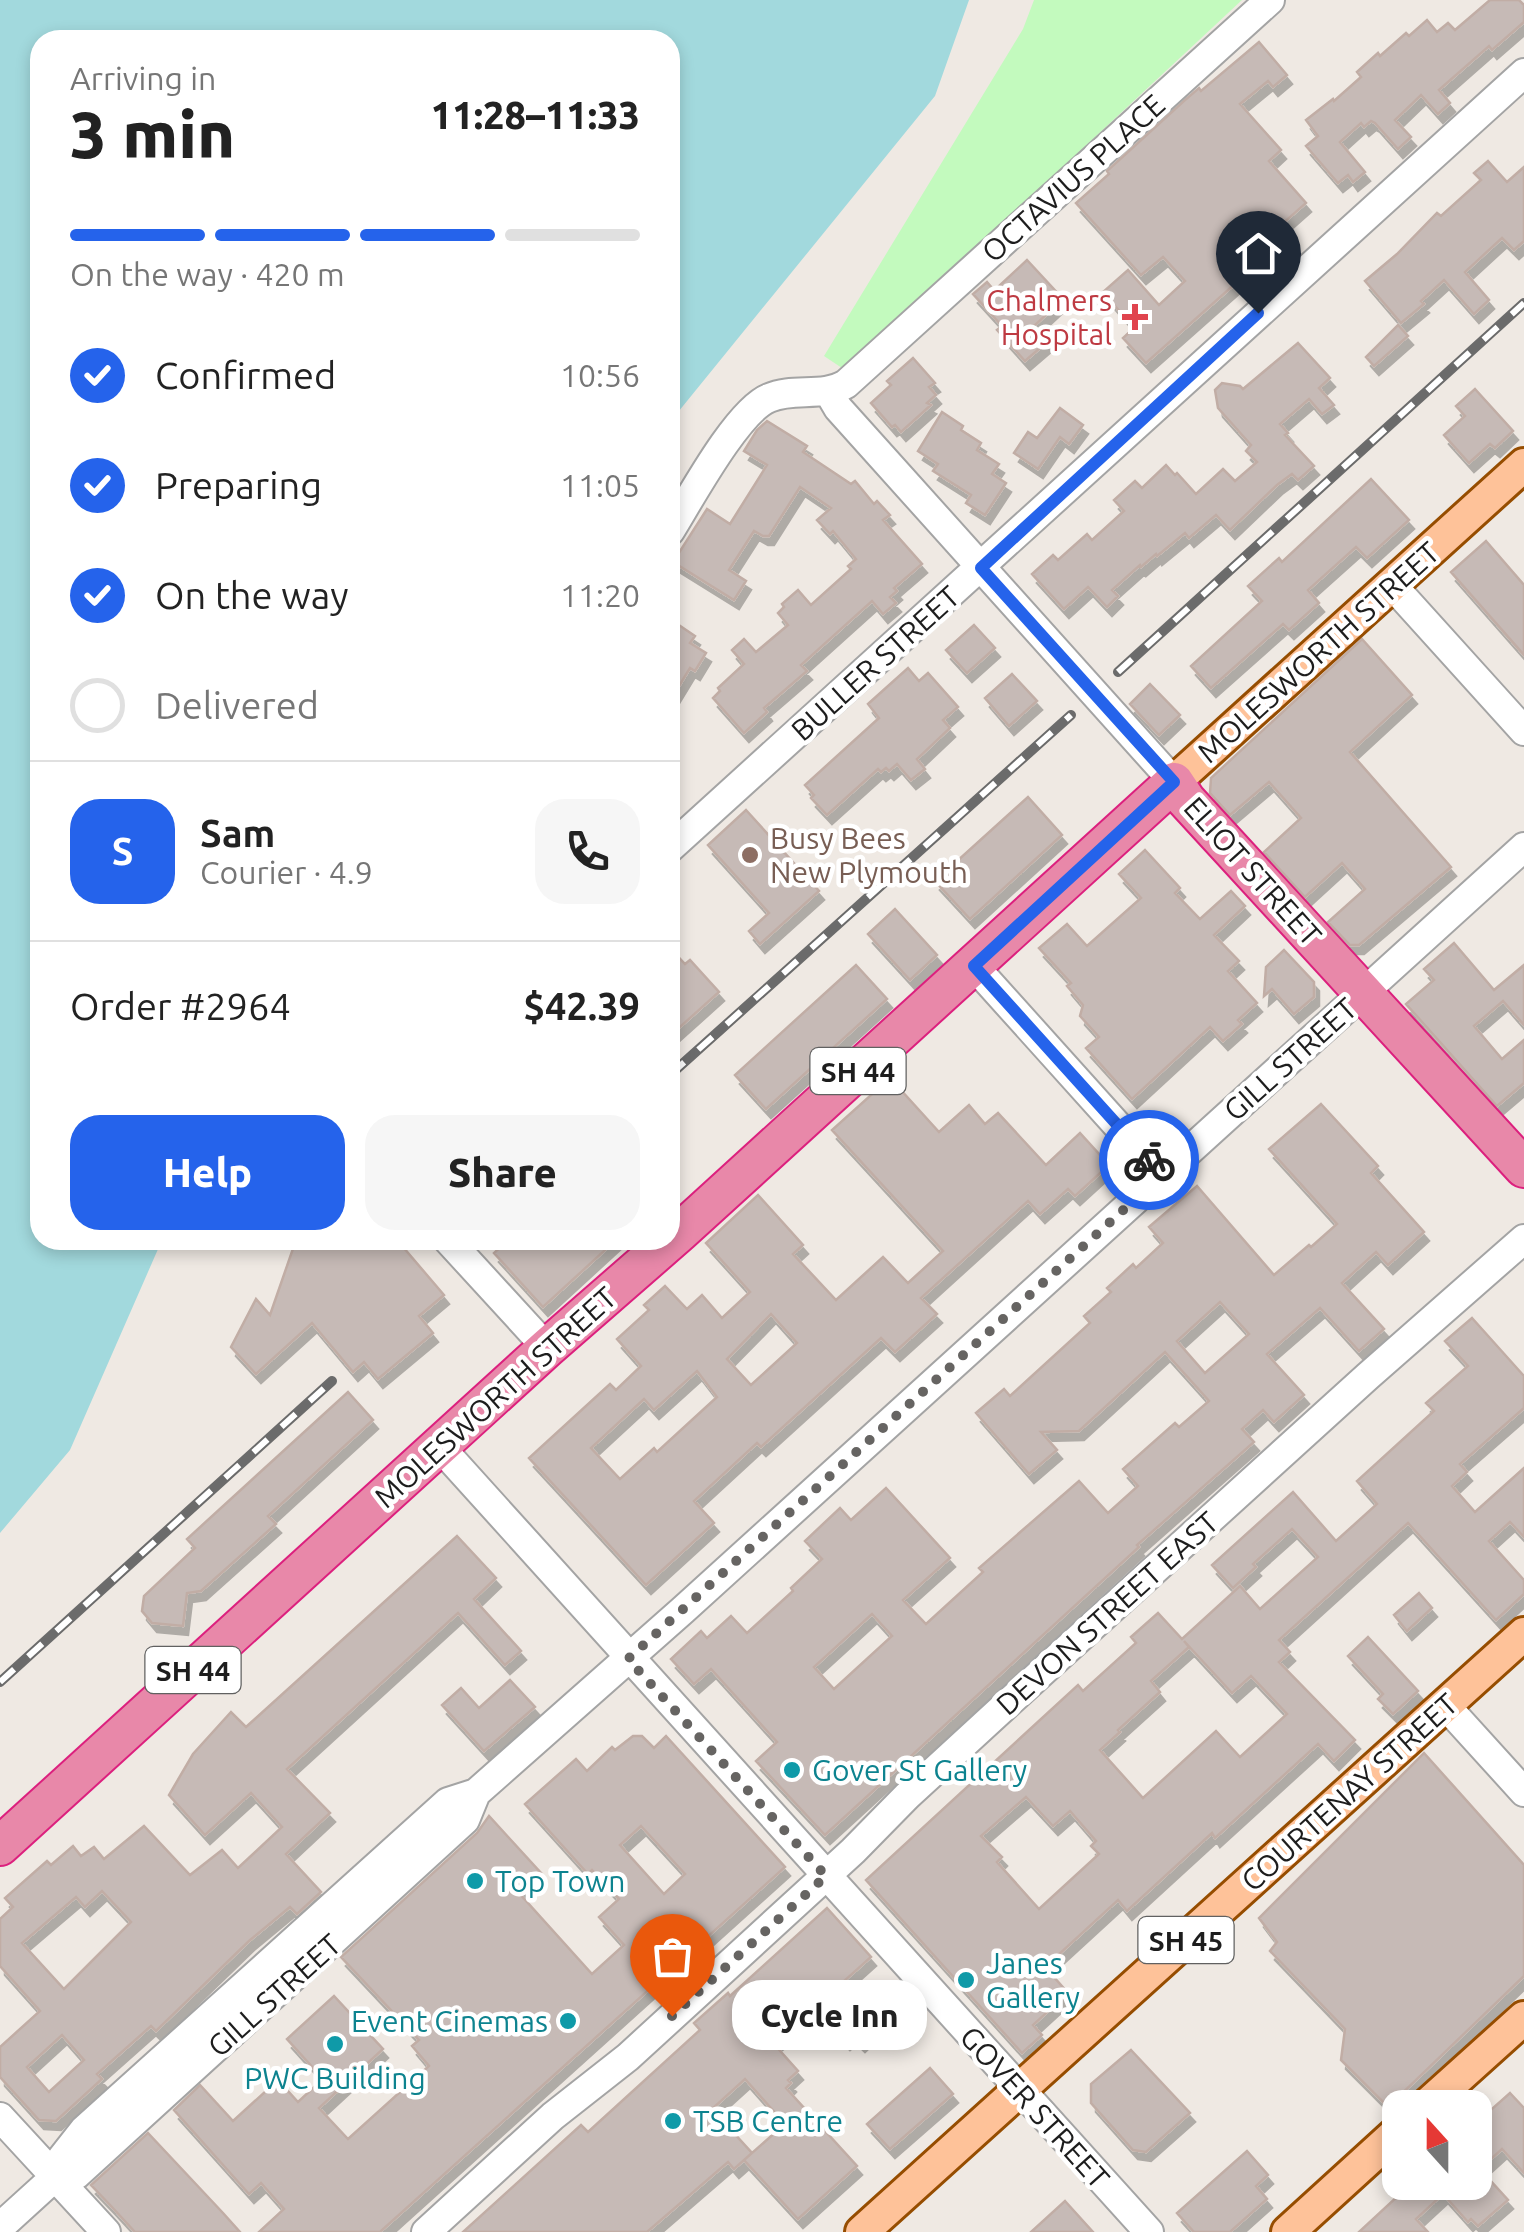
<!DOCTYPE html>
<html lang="en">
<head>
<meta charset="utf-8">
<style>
  :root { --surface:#fff; --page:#f6f6f6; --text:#222; --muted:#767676; --line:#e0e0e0; --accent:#2563eb }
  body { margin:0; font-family:Ubuntu,sans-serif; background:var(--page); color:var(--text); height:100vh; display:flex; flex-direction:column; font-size:38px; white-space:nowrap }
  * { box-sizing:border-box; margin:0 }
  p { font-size:32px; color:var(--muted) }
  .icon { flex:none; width:55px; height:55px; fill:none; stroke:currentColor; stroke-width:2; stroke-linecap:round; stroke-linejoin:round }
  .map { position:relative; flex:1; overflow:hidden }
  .drawer { position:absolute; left:30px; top:30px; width:650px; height:1220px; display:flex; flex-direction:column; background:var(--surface); border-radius:30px; box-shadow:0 5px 15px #0003 }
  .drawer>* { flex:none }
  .needle { width:65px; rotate:339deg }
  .fabs { position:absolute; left:1382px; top:2090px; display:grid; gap:20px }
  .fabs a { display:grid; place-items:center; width:110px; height:110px; border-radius:20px; background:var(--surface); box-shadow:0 5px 15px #0003; font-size:50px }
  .pin { position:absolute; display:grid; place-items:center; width:85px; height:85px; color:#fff; margin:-102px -42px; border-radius:50% 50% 50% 0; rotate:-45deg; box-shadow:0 0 10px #0007 }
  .pin .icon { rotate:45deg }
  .courier { position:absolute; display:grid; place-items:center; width:100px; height:100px; margin:-50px; border:8px solid #2563eb; border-radius:50%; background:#fff; color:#222; box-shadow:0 2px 12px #0007 }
  .bubble { position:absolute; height:70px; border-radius:30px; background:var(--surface); box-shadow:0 5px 15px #0003; font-size:32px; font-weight:800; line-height:70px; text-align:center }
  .overview em { font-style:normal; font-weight:800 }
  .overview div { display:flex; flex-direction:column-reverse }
  .overview { display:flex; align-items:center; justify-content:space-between; height:170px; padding:0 40px }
  h1 { font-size:65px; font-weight:800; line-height:75px }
  .bar { display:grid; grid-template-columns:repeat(4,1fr); gap:15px 10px; align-content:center; height:120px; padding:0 40px }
  .bar i { height:12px; border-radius:8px; background:var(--line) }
  .bar .current { background:var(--accent) }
  .bar p { grid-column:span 4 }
  .line { display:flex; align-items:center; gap:25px; padding:0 40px; border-top:2px solid var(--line) }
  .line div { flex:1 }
  .round { display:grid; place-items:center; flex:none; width:105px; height:105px; border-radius:30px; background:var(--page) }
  ol { padding:0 40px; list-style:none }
  li { display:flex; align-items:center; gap:30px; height:110px }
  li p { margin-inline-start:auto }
  li .icon { padding:10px; border-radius:50%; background:var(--accent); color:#fff; stroke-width:4 }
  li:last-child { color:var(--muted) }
  li i { width:55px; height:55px; border:5px solid var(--line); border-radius:50% }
  .cta { display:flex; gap:20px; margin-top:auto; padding:20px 40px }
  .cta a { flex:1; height:115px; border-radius:30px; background:var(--accent); color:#fff; font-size:40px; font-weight:800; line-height:115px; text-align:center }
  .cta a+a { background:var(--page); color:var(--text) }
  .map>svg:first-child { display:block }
  .park { fill:#c3fabe }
  .water { fill:#a2d9dd }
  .building { fill:#c6bab6; stroke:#c1ada5; stroke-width:2.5; fill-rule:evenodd; filter:url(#shadow) }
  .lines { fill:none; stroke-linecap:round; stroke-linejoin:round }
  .minor-casing { stroke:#a4a4a4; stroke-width:32 }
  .major-casing { stroke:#964d00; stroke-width:38 }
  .highway-casing { stroke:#dc207e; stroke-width:42 }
  .minor { stroke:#fff; stroke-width:28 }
  .major { stroke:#fec299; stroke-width:32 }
  .highway { stroke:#e888a9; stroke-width:38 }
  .rail-casing { stroke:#6b6b6b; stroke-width:10 }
  .rail { stroke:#fff; stroke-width:6; stroke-dasharray:19; stroke-linecap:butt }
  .done { stroke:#666462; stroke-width:10; stroke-dasharray:0 18 }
  .route { stroke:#2563eb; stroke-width:12 }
  .health-dot { fill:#e0444e; stroke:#fff; stroke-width:4 }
  .education-dot { fill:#8d6e63; stroke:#fff; stroke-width:4 }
  .culture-dot { fill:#0f9aa8; stroke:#fff; stroke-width:4 }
  .labels { text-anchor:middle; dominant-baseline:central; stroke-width:9; stroke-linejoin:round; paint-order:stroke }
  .shield { fill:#fff; stroke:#616161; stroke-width:2.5 }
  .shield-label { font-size:28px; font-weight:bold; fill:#1d1d1d }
  .street-label { font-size:30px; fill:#1d1d1d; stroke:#fff }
  .health-label { font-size:30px; fill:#be3a42; stroke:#fff; text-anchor:end }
  .education-label { font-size:30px; fill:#785e54; stroke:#fff; text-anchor:start }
  .culture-label { font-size:30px; fill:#0d838f; stroke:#fff; text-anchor:start }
</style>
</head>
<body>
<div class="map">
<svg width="1524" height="2232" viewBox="0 0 1524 2232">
  <defs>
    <filter id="shadow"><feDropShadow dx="5" dy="9" stdDeviation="0" flood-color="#0004"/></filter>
  </defs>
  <rect width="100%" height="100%" fill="#efe9e3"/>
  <path class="park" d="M1034,0H1242L845,370L824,356L1023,29Z"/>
  <path class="water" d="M0,0H969L935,96L670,422V40H40V1240H162L70,1450L0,1533Z"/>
  <path class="building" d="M1490,0H1519L1524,5V22L1492,50L1489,46L1439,90L1450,103L1438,114L1421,95L1395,120L1411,137L1398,149L1375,123L1371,121L1364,127L1361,123L1340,142L1365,172L1353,182L1348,175L1338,183L1306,146L1318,136L1306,120L1333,99L1334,101L1361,77L1357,72L1378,53L1380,56L1406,33L1409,36L1427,20L1437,32L1448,23L1455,30Z
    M1259,42L1287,75L1273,87L1268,81L1240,104L1281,150L1269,161L1306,203L1272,233L1281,243L1146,363L1123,338L1134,328L1103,292L1128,270L1159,305L1185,281L1163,257L1141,275L1076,203L1109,174L1107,171L1185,100L1199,88L1201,91Z
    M1488,161L1507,182L1524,167V241L1514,250L1502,238L1465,272L1489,300L1474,314L1444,280L1421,301L1424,304L1401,323L1365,281L1397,254L1437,213L1441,216L1481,180L1474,173Z
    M1027,260L1063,299L1034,326L1047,342L1025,361L997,330L1002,326L973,294L987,282L993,289L997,288Z
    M1398,325L1408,336L1374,366L1366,357Z
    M1298,343L1330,378L1319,388L1334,405L1322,414L1309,399L1280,424L1288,433L1285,435L1314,466L1298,480L1292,474L1277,485L1230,530L1216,515L1189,538L1185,533L1157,556L1156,554L1141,567L1140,565L1112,590L1118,596L1107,607L1088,587L1064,609L1032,574L1053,555L1058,560L1087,534L1092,540L1124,511L1114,500L1135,481L1142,488L1166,465L1175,475L1177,473L1196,494L1223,469L1235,481L1257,462L1246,451L1251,445L1218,408L1215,390L1222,383L1240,386L1243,389Z
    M913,358L935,383L929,387L936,395L927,403L931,405L901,432L895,425L892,427L871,403L891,385L887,381Z
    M1475,389L1513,431L1495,448L1490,444L1469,463L1444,435L1465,416L1456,406Z
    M1060,408L1083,425L1069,444L1060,437L1038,469L1014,453L1028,432L1037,438Z
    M942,412L963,426L961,430L981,443L977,450L999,464L992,474L1006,483L985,515L966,503L971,495L933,471L938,464L918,451Z
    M767,421L807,446L803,452L851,484L855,481L874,504L877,501L890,515L883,520L922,564L894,588L897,591L890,597L896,603L883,614L872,601L801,665L807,671L764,708L767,712L744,733L713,698L720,691L718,688L744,664L732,650L744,639L756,652L788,625L778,613L784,607L782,604L798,590L811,605L851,569L848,566L856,559L833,531L830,534L817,520L831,508L800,487L769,536H763L754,531L729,570L746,581L734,600L673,562L707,509L730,524L767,465L744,451L757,430Z
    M1371,479L1409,520L1367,558L1356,547L1308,590L1319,603L1289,630L1283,624L1211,688L1191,666L1262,601L1248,586L1279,558L1282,562Z
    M1486,541L1524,585V655L1451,572Z
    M670,619L695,636L690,643L706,653L695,671L690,668L670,701Z
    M974,625L995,648L967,673L946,650Z
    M1362,639L1412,695L1350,752L1451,867L1359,945H1350L1328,922L1365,889L1342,863L1305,897L1264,852L1301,818L1269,782L1230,815L1210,793L1211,778Z
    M908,668L919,681L928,673L958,707L943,720L950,728L917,759L925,769L911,780L897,764L889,771L886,768L881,772L878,769L827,815L811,798L814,795L805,785L879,718L868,704Z
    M1012,674L1037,701L1009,726L985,698Z
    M1150,684L1180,715L1159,735L1130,704Z
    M1028,797L1062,835L970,919L935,881Z
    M746,810L819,891L760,944L749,931L769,913L708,845Z
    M1145,850L1180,888L1175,893L1200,919L1231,891L1245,906L1214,935L1239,961L1228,971L1257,1003L1238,1020L1242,1024L1223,1041L1210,1027L1132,1099L1086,1048L1099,1037L1080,1016L1083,1005L1067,986L1071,983L1039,948L1067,924L1087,946L1141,898L1119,874Z
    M895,909L937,955L910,980L868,934Z
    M1454,943L1494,990L1524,965V1025L1503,1001L1474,1026L1502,1059L1524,1040V1083L1497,1106L1406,1004L1434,980L1424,969Z
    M670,948L685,964L690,960L719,992L670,1036Z
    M1284,950L1314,982V997L1294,1014L1272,989L1264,996L1266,967Z
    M856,965L887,999L766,1109L735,1075Z
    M890,1078L939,1132L969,1105L985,1124L998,1113L1046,1165L1080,1133L1109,1165L1075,1196L1068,1189L1040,1214L1028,1201L921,1298L937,1314L895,1352L881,1338L761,1447L757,1443L694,1501L714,1523L646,1585L529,1458L610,1384L616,1390L641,1366L617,1339L649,1310L644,1305L665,1286L687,1309L702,1295L722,1318L750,1292L706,1243L758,1195L803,1245L793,1254L836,1300L883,1257L908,1283L943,1251L832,1130ZM771,1314L797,1343L751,1385L727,1359ZM697,1371L717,1397L657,1452L654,1448L620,1479L591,1448L644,1399L654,1410Z
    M1321,1104L1378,1166L1371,1173L1424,1232L1388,1265L1376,1252L1342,1283L1384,1329L1359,1351L1320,1308L1267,1354L1304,1395L1274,1422L1263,1410L1242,1429L1254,1442L1137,1545L1139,1547L825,1835L756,1761L777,1742L711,1669L694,1684L671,1659L701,1631L707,1638L731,1616L747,1633L793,1591L791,1588L822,1559L805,1541L840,1508L851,1520L886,1488L950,1558L903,1600L926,1624L983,1572L979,1568L1079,1481L1108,1513L1138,1486L1123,1469L1175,1423L1179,1427L1209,1401L1165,1352L1079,1431L1041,1432L1057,1450L1029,1474L976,1413L1004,1389L1010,1396L1090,1323L1084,1316L1111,1292L1107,1288L1133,1264L1136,1268L1163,1243L1149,1227L1197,1186L1274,1275L1309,1245L1311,1247L1337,1224L1269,1149ZM1220,1302L1249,1334L1205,1373L1177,1341ZM872,1614L892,1636L834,1689L814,1667Z
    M296,1240H397L444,1295L419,1316L433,1333L378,1379L364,1362L353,1372L312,1323L256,1374L231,1347L256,1299L270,1315Z
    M508,1240H616L543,1307L494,1253Z
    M1472,1318L1524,1376V1408L1460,1464L1467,1472L1452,1486L1475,1512L1524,1468V1537L1510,1522L1489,1541L1524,1580V1594L1496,1620L1408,1523L1279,1640L1290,1652L1279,1662L1355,1740L1334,1761L1318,1744L1215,1838L1212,1833L1127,1911L1118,1900L1045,1967L1068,1993L1033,2025L1042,2035L1022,2053L866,1880L1078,1685L1083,1691L1136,1643L1131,1637L1158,1613L1182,1639L1240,1586L1260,1609L1318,1557L1292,1529L1253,1564L1256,1567L1233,1588L1212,1565L1293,1492L1336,1541L1377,1504L1357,1481L1434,1411L1426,1403L1468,1366L1445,1341ZM1184,1641L1232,1693L1251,1676L1287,1714L1240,1757L1216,1731L1143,1798L1100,1750L1120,1732L1118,1730L1160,1692L1151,1681L1189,1647ZM1026,1797L1053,1826L1070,1811L1096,1841L1091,1846L1099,1854L1039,1909L997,1862L1002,1857L981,1836Z
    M348,1392L373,1420L268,1516L276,1524L201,1591L187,1593L183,1626L152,1623L142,1611L144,1596L195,1548L187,1539Z
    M457,1536L496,1578L474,1599L521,1651L505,1665L458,1613L287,1769L330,1813L286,1854L321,1892L297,1914L290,1907L249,1941L156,2031L151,2026L97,2074L102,2079L56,2121L39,2120L0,2077V2047L40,2011L0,1966V1919L13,1907L5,1898L47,1861L51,1865L73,1846L81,1856L94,1847L104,1859L144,1826L190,1875L222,1850L238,1868L282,1827L251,1793L205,1835L169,1795L193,1754L231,1712L246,1727ZM102,1891L131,1922L64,1989L22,1943L76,1897L85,1907ZM62,2035L84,2060L49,2092L27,2067Z
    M1419,1593L1432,1608L1407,1631L1394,1615Z
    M1368,1637L1418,1691L1393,1714L1378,1699L1383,1694L1348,1656Z
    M510,1680L535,1707L484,1751L442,1705L461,1688L479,1708Z
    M633,1736H642L654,1748L666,1736L785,1867L380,2232H259L284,2209L261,2183L249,2194L174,2110L200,2085L233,2121L278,2080L298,2102L323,2079L287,2039L334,1996L383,2049L319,2108L348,2139L429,2066L412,2046L419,2040L341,1957L477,1833L489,1816L541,1873L519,1893L592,1974L624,1945L599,1917L619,1899L592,1870L588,1874L525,1804L576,1759L587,1771L612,1747L615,1750ZM641,1826L685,1874L664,1894L620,1845Z
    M1424,1753L1524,1865V1976L1388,2107L1341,2060L1345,2029L1270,1951L1277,1942L1259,1918Z
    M827,1908L871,1957L774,2044L798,2071L788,2080L791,2083L786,2088L857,2166L798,2219L744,2160L785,2124L745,2079L712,2109L752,2153L734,2169L728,2162L647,2232H463L581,2125L588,2132L700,2030L694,2023L728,1993L730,1996Z
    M870,1997L888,2016L860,2043L852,2035L845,2041L834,2030Z
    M1131,2050L1190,2113L1146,2152L1133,2150L1091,2103V2084Z
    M930,2068L953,2094L890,2149L867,2124Z
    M1510,2093L1524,2108V2173L1502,2149L1480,2169L1508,2200L1478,2226L1471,2219L1468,2222L1443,2194L1416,2219L1428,2232H1359L1413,2182H1475V2124Z
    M148,2133L223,2213L240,2232H135L111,2206L91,2185Z
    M1247,2151L1268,2175L1256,2186L1267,2199L1230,2232H1194L1177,2213Z
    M1065,2201L1093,2232H1031Z"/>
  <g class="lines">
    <defs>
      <path id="minor" d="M828,391L838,408L1174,782
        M670,531C690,499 737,411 769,398C793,387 823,398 846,384L1270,0
        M1392,585L1524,731
        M670,848C955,591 1238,331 1524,73
        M974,966L1162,1175
        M448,1240L547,1348
        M440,1447L1149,2232
        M1445,1705L1524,1792
        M0,2117L106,2232
        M55,2177L76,2175L465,1820L476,1793
        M0,2227L55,2177L62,2158L84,2130L448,1802L476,1793L683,1610L1524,847
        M426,2232L553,2116L628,2057L853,1851L907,1796L1054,1661L1368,1376L1524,1239"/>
      <path id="major" d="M1174,782L1524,465
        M1424,2108L1524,2018
        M862,2232L1524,1634
        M1288,2232L1400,2130"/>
      <path id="highway" d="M0,1846L547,1348L680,1232L1174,782L1186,800L1524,1168"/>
    </defs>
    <use href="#minor" class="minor-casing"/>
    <use href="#major" class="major-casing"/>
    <use href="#highway" class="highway-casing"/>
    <use href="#minor" class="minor"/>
    <use href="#major" class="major"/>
    <use href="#highway" class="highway"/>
    <defs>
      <path id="rail" d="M1118,672L1524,303
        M670,1075L1071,715
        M0,1682L332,1381"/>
    </defs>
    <use href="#rail" class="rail-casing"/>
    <use href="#rail" class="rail"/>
  </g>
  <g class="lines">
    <path class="done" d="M672,2016L826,1876L628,1659L1162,1175L1149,1160"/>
    <path class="route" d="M1149,1160L974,966L1174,782L981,568L1258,313"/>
  </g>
  <path class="health-dot" d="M1130 302h10v10h10v10h-10v10h-10v-10h-10v-10h10z"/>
  <circle class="education-dot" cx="750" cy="855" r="10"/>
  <g class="culture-dot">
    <circle cx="792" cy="1770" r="10"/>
    <circle cx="475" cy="1881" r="10"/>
    <circle cx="966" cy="1980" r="10"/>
    <circle cx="568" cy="2021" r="10"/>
    <circle cx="335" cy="2044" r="10"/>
    <circle cx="673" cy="2121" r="10"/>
  </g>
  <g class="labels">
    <g class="shield">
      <rect x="810.5" y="1048" width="95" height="46" rx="8"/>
      <rect x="145.5" y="1647" width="95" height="46" rx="8"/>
      <rect x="1138.5" y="1917" width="95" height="46" rx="8"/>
    </g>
    <g class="shield-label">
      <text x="858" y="1071">SH 44</text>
      <text x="193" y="1670">SH 44</text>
      <text x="1186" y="1940">SH 45</text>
    </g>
    <g class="street-label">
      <text transform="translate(1073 178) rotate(-42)">OCTAVIUS PLACE</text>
      <text transform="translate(1318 652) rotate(-42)">MOLESWORTH STREET</text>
      <text transform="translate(875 663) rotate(-42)">BULLER STREET</text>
      <text transform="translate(1253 871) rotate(48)">ELIOT STREET</text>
      <text transform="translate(1290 1059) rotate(-42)">GILL STREET</text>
      <text transform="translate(495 1397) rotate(-42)">MOLESWORTH STREET</text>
      <text transform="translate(1107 1613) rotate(-42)">DEVON STREET EAST</text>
      <text transform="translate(1349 1792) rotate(-42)">COURTENAY STREET</text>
      <text transform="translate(274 1995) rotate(-42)">GILL STREET</text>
      <text transform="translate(1035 2107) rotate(48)">GOVER STREET</text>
    </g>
    <g class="health-label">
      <text x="1112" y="300">Chalmers<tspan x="1112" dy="34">Hospital</tspan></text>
    </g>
    <g class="education-label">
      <text x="770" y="838">Busy Bees<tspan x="770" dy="34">New Plymouth</tspan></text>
    </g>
    <g class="culture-label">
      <text x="812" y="1770">Gover St Gallery</text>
      <text x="495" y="1881">Top Town</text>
      <text x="986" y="1963">Janes<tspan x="986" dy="34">Gallery</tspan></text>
      <text x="548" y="2021" text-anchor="end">Event Cinemas</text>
      <text x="335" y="2078" text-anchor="middle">PWC Building</text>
      <text x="693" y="2121">TSB Centre</text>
    </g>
  </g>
</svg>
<div class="fabs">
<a><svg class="needle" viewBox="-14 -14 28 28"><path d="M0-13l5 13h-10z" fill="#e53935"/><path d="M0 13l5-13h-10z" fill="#767676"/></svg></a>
</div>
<div class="pin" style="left:672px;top:2016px;background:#ea580c"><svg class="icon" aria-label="bag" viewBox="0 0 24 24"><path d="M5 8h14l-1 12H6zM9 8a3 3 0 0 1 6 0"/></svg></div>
<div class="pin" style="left:1258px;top:313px;background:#1f2937"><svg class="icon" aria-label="home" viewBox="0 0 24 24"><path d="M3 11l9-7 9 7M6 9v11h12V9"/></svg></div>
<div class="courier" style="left:1149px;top:1160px"><svg class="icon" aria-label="bike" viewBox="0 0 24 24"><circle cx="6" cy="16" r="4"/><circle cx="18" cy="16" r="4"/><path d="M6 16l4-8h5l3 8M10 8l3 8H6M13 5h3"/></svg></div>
<div class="bubble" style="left:732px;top:1980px;width:195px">Cycle Inn</div>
<section class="drawer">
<div class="overview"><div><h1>3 min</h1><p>Arriving in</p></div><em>11:28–11:33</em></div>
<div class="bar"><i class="current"></i><i class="current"></i><i class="current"></i><i></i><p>On the way · 420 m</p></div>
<ol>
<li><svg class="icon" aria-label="check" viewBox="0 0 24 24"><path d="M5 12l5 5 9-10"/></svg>Confirmed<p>10:56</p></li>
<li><svg class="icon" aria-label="check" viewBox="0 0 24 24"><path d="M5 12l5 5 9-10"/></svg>Preparing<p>11:05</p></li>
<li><svg class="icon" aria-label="check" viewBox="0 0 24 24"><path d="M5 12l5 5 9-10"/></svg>On the way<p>11:20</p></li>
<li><i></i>Delivered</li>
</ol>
<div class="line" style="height:180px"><b class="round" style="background:var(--accent);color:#fff">S</b><div><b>Sam</b><p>Courier · 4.9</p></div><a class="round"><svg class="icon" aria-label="phone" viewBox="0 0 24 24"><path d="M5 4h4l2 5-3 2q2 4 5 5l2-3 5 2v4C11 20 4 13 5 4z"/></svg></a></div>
<div class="line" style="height:130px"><div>Order #2964</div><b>$42.39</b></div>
<div class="cta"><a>Help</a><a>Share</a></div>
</section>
</div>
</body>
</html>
